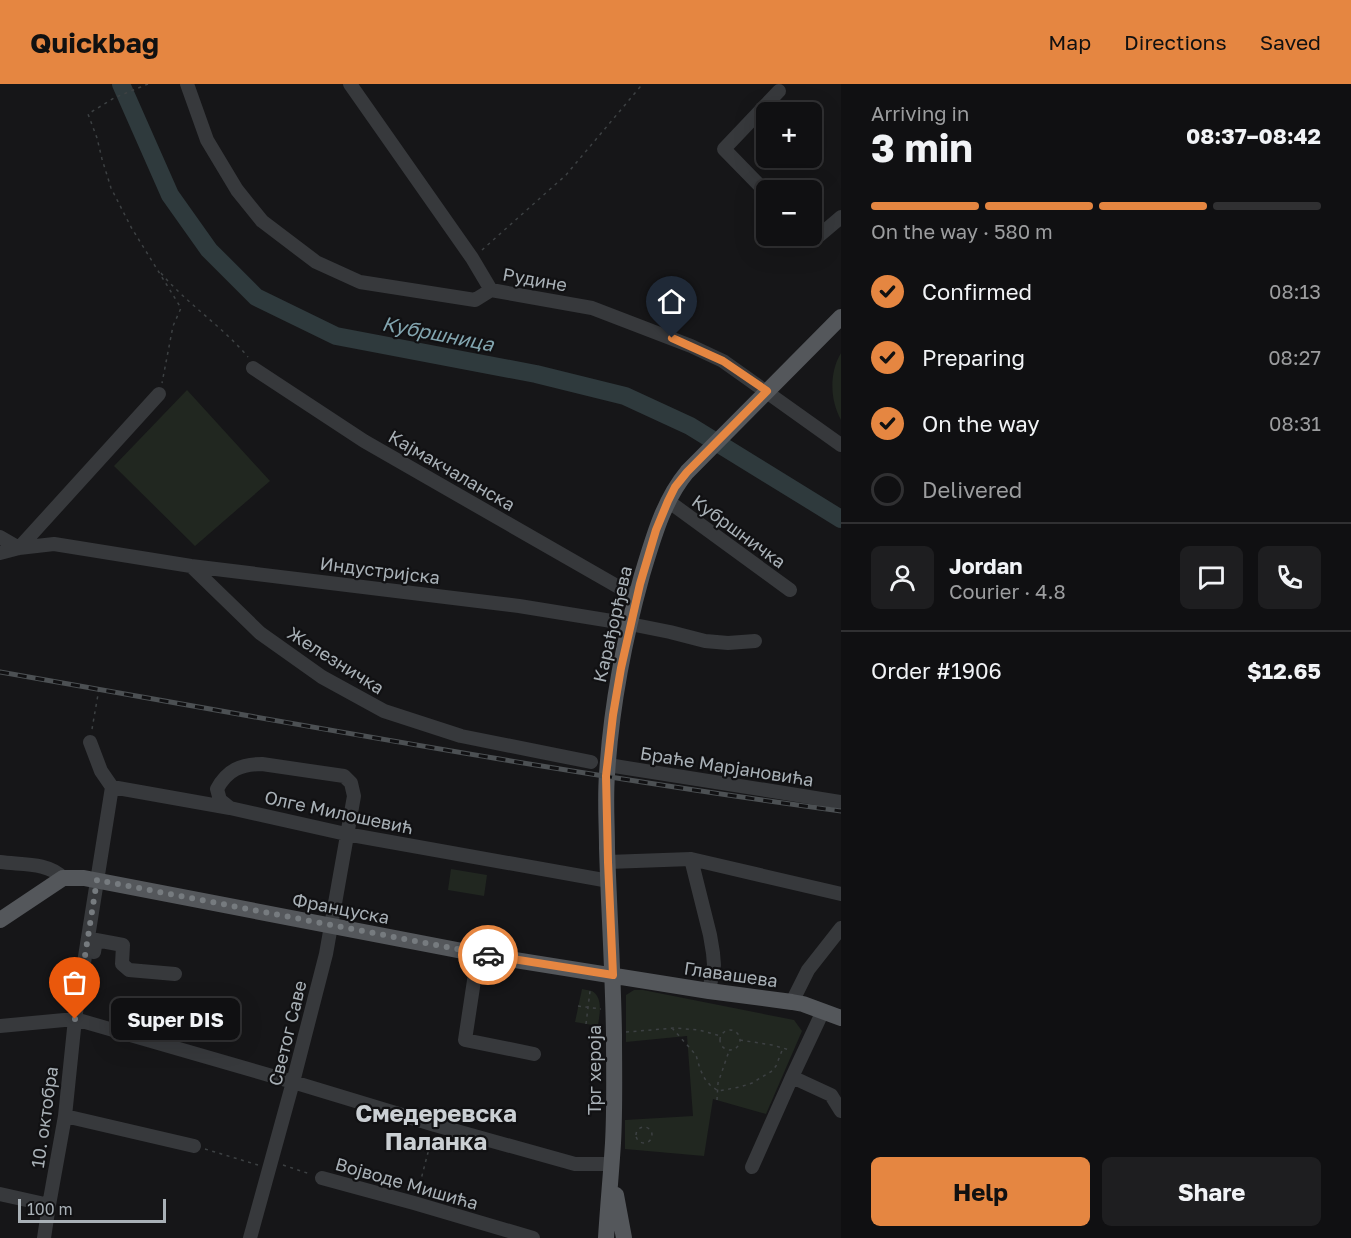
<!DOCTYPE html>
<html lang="en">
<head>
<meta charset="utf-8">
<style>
  :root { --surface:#101012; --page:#1e1e20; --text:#f1f3f6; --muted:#9c9d9f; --line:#303032; --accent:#e58641 }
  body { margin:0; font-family:"Golos Text",sans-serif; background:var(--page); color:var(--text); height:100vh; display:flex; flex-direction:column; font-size:22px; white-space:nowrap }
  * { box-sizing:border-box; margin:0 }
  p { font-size:20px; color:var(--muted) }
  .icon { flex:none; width:33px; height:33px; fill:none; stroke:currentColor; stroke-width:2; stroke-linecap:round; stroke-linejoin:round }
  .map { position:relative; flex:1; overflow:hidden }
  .drawer { display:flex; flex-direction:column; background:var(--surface); width:510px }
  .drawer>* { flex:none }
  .fabs { position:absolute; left:756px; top:18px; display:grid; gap:12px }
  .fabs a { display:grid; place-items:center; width:66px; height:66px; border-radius:9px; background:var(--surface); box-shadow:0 6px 24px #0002,0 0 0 2px var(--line); font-size:30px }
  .scale { position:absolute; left:18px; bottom:15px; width:148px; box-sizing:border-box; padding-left:6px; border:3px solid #a9b1b7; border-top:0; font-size:16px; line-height:21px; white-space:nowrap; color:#a9b1b7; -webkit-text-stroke:4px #111113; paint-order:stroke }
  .pin { position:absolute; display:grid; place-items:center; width:51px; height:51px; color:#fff; margin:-62px -26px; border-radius:50% 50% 50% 0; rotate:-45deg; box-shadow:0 0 6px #0007 }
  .pin .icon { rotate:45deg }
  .courier { position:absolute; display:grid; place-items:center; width:60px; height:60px; margin:-30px; border:4px solid #e58641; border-radius:50%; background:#fff; color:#222; box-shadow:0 2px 8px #0007 }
  .bubble { position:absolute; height:42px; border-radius:9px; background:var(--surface); box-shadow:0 6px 24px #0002,0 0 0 2px var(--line); font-size:20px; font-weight:700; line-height:42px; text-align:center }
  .overview em { font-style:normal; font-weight:700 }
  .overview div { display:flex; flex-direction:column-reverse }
  .overview { display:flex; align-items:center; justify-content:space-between; height:102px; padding:0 30px }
  h1 { font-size:39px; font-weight:700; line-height:45px }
  .bar { display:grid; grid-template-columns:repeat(4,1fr); gap:9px 6px; align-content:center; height:72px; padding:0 30px }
  .bar i { height:8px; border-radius:4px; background:var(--line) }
  .bar .selected { background:var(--accent) }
  .bar p { grid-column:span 4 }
  .line { display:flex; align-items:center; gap:15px; padding:0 30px; border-top:2px solid var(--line) }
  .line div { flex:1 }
  .round { display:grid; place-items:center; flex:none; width:63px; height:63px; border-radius:9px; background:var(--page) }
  ol { padding:0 30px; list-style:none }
  li { display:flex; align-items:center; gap:18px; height:66px }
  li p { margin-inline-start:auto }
  li .icon { padding:6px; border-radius:50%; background:var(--accent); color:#111; stroke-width:4 }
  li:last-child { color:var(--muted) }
  li i { width:33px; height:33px; border:3px solid var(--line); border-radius:50% }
  .action { display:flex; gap:12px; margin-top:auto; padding:12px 30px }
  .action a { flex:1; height:69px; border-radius:9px; background:var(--accent); color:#111; font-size:24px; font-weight:700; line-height:69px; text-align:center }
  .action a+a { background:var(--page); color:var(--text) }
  header { display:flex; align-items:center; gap:36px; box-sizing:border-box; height:84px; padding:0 30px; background:var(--accent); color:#111 }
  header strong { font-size:28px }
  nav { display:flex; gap:33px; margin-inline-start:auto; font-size:21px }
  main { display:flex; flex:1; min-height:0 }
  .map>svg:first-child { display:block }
  .green { fill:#212720 }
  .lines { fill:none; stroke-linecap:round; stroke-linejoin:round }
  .river { stroke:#2f3a3d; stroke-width:18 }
  .path { stroke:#3d4143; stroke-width:1.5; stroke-dasharray:3 4.5; stroke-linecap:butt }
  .minor { stroke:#37393c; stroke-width:14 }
  .major { stroke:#54575b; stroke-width:16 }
  .rail-casing { stroke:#4c5053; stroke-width:5 }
  .rail { stroke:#111113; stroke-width:3; stroke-dasharray:9; stroke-linecap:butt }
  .done { stroke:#767b7f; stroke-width:6; stroke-dasharray:0 10.8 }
  .route { stroke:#e58641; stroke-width:8 }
  .labels { text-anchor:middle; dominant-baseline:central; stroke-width:4.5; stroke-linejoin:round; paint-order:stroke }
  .street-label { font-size:18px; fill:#a9b1b7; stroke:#111113 }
  .water-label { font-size:20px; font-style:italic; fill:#82a5af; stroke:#111113 }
  .district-label { font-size:24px; font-weight:bold; fill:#cacfd3; stroke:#111113 }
</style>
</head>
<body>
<header>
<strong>Quickbag</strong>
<nav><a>Map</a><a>Directions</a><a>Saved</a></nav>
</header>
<main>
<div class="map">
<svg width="841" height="1154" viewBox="0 0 841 1154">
  <rect width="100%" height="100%" fill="#161618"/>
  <path class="green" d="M841,269V336C830,316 829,289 841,269Z
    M187,306L270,397L195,462L114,382Z
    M451,785L487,791L484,812L448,806Z
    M582,905C585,906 589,906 592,907C604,914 599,932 598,942L575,938Z
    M634,906H643L794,936L802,947L766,1030L713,1015L704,1072L625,1065V1036L693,1032L687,952L626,958V911Z"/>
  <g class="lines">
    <path class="river" d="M121,0L170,111L209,166L256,213L336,252L536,290L625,312L690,342L841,435"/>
    <path class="path" d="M148,0L114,14L88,30L97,54L102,75L111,104L131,143L181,224L173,242L162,299
      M482,166L566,91L640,3L641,0
      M161,189C187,220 222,242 248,273
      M92,645L99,605
      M578,922L601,925
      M586,940L590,907
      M672,944L696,971L700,985L705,995L710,1001L718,1007L740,1003L752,999L772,987L776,982L783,964
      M720 956a10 10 0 1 1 20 0a10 10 0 1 1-20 0Z
      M626,948L675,944L699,946L721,952
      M740,956L772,961L790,966
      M717,1016L718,999L729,967
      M636 1051a8 8 0 1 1 16 0a8 8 0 1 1-16 0Z
      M205,1065L258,1081
      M283,1081L310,1090
      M418,1107L432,1053"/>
    <path class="minor" d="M187,0L207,56L237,106L262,137L316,178L360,198L475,216L491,206
      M350,0L472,174L491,206L592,224L691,262L723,277L841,361
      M766,108L724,65L779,7
      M810,152L814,156L841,133
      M253,284L364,357L636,513
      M668,417L790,506
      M0,453L19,464L159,310
      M0,469L19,464L54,460L191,482L519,522L630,540L670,548L705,557L728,559L755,557
      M191,482L260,549L322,593L384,627L461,652L591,678
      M90,658L101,687L112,703L230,724L346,750L609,797
      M608,681L841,718
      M230,724L220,716L217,705C227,686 241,680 262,680L344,692L351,699L354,712L326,870L293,998L250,1154
      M691,775L710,851L713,869L714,881L709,907
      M0,778C20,781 48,778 63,794
      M608,778L691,775L841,810
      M91,867L94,868L96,856L123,861L122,880L129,886L175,890
      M478,870L465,956L534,970
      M792,918L808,886L841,844
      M0,942L75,935L293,998L435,1041L575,1080H611
      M792,993L831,1011L841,1027
      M65,1032L194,1062
      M752,1083L792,993L823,927
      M322,1094L414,1119L533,1154
      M0,1110L49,1121
      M44,1154L49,1121L65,1032L75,935L112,703"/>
    <path class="major" d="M0,836L63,794H84L478,870L709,907L792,918L803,920L841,934
      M616,1111L624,1154
      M606,1154C608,1122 611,1091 613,1059C615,1023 614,986 614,950C613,888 609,826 607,764C607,740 605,716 607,691C611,624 624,556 642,491C653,455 663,417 687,388L841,233"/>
    <defs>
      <path id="rail" d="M0,588C280,637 559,689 841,727"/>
    </defs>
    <use href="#rail" class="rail-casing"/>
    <use href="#rail" class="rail"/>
  </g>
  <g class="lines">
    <path class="done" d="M75,935L97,796L488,871"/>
    <path class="route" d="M488,871L613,891L608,778L606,692L613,631L621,584L640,500L656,446L668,417L675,403L687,388L767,307L723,277L672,254"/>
  </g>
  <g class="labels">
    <g class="street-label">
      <text transform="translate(535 195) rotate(10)">Рудине</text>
      <text transform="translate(452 386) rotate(30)">Кајмакчаланска</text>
      <text transform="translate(739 447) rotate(36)">Кубршничка</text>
      <text transform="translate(380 486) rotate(7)">Индустријска</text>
      <text transform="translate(612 540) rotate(-77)">Карађорђева</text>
      <text transform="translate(336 576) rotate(32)">Железничка</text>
      <text transform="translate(727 682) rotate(9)">Браће Марјановића</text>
      <text transform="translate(339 728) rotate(12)">Олге Милошевић</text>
      <text transform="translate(341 824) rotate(11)">Француска</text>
      <text transform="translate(731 890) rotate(8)">Главашева</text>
      <text transform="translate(287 949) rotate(-76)">Светог Саве</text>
      <text transform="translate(594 986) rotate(-90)">Трг хероја</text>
      <text transform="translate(44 1033) rotate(-82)">10. октобра</text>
      <text transform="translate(407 1099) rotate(16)">Војводе Мишића</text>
    </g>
    <g class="water-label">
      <text transform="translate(438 249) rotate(11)">Кубршница</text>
    </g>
    <g class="district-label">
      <text x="436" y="1028">Смедеревска<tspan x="436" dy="28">Паланка</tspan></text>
    </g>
  </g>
</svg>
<div class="fabs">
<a>+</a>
<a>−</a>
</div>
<div class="scale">100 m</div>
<div class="pin" style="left:75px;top:935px;background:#ea580c"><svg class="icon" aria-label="bag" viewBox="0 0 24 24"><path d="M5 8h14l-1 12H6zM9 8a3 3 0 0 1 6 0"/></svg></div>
<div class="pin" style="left:672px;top:254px;background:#1f2937"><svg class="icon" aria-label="home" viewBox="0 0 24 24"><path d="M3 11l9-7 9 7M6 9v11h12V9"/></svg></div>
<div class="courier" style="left:488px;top:871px"><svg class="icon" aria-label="car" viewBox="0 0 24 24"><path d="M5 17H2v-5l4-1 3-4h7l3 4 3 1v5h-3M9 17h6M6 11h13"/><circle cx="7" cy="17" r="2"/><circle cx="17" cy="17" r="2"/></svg></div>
<div class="bubble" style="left:111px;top:914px;width:129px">Super DIS</div>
</div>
<section class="drawer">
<div class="overview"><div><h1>3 min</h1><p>Arriving in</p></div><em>08:37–08:42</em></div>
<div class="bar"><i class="selected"></i><i class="selected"></i><i class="selected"></i><i></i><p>On the way · 580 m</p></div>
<ol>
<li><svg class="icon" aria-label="check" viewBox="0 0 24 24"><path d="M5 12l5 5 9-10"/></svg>Confirmed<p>08:13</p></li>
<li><svg class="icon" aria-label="check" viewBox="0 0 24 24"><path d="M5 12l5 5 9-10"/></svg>Preparing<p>08:27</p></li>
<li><svg class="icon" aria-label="check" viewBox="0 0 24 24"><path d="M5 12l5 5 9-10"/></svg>On the way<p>08:31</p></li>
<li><i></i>Delivered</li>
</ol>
<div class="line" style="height:108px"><a class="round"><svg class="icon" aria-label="person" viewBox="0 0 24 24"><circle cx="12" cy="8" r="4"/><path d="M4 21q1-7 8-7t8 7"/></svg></a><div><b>Jordan</b><p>Courier · 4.8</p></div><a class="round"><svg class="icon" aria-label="chat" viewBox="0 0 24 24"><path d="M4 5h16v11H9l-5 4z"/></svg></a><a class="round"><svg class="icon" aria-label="phone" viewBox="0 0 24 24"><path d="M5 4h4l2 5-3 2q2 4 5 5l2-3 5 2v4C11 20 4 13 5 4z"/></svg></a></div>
<div class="line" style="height:78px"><div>Order #1906</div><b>$12.65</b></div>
<div class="action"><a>Help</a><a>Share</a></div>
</section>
</main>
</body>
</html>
